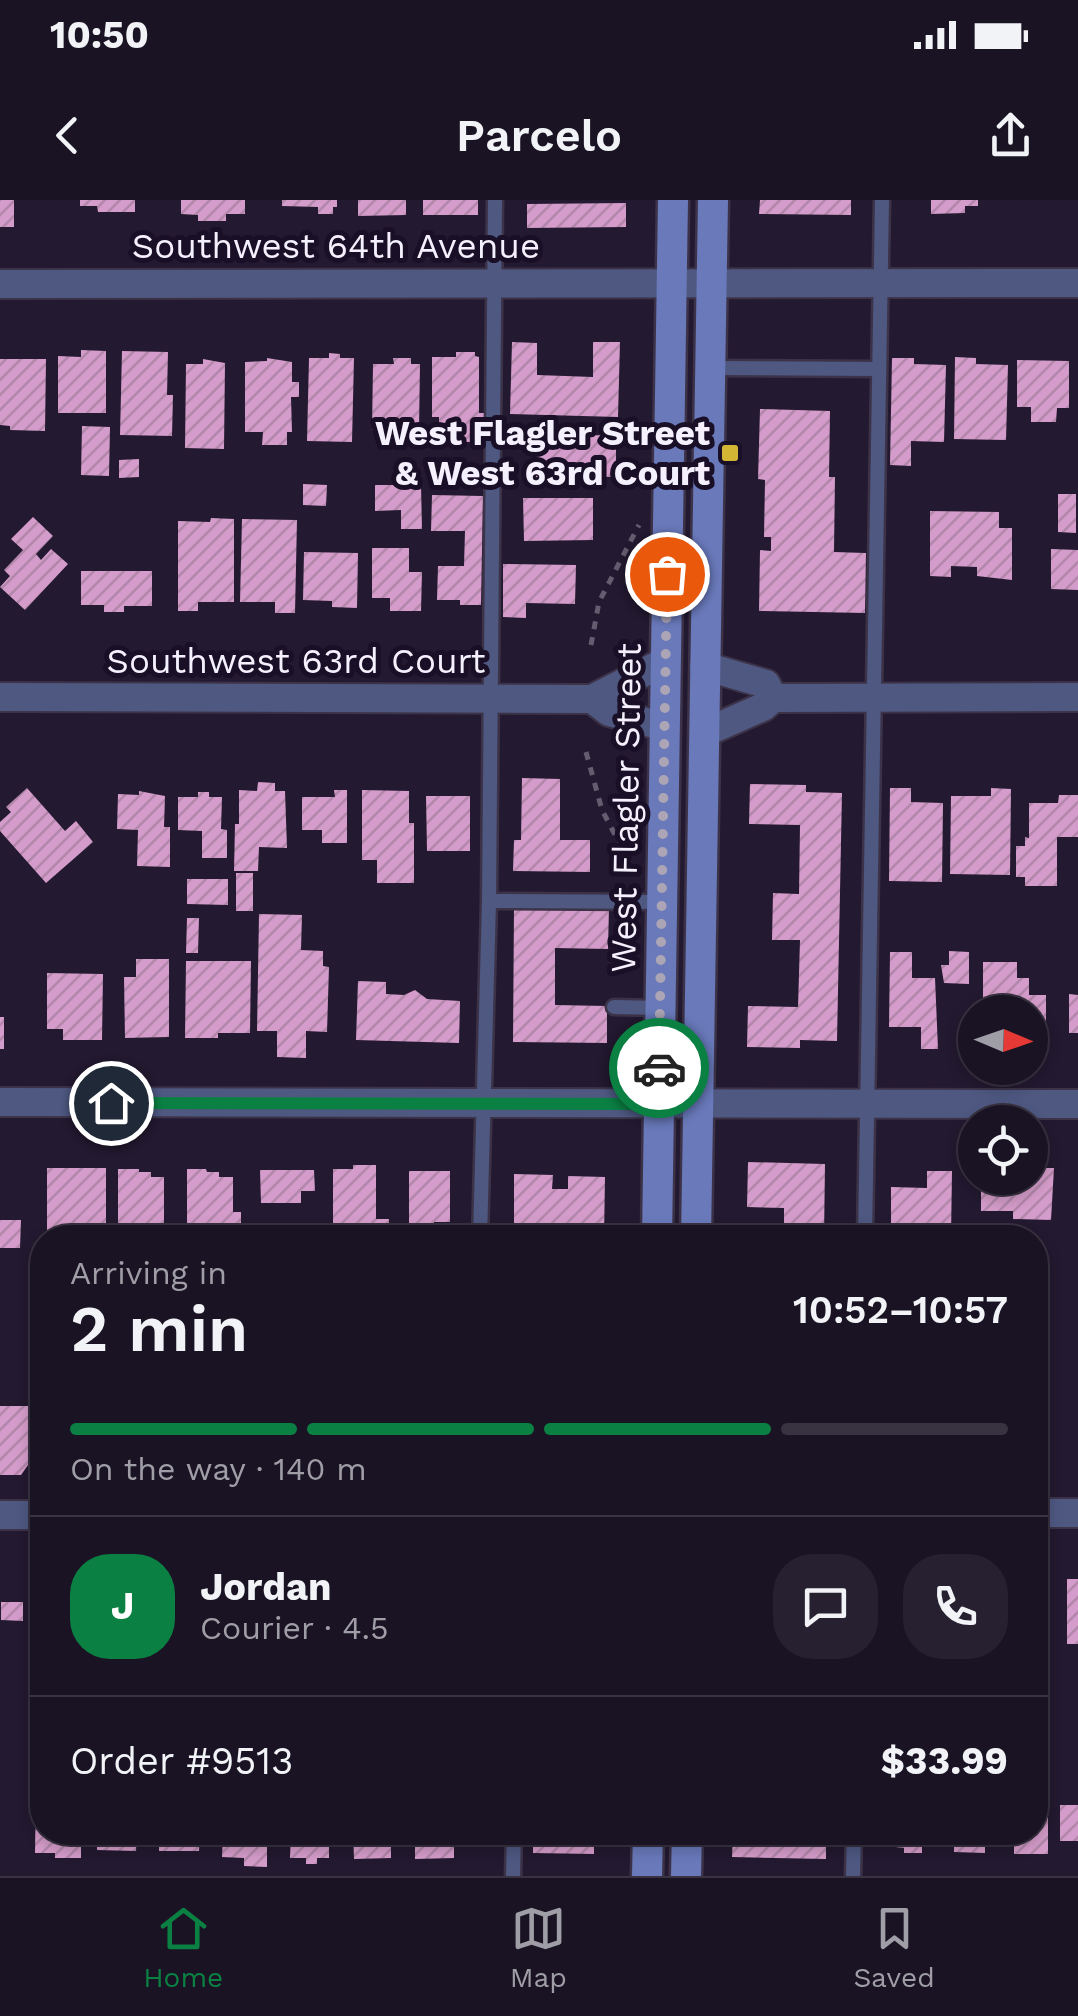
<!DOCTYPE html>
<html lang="en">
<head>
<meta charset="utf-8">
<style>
  :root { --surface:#1a1324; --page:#272031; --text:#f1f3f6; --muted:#9f9ea6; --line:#383241; --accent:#0b8043 }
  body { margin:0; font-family:"Work Sans",sans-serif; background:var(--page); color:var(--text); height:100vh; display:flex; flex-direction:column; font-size:38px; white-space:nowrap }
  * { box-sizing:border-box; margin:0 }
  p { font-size:32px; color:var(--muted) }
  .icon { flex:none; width:55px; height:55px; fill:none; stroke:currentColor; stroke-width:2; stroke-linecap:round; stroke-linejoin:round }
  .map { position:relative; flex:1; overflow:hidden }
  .details { position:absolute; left:30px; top:1025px; width:1018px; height:620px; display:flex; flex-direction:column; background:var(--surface); border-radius:40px; box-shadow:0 5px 15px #0003,0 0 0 2px var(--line) }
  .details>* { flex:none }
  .needle { width:65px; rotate:92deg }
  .tools { position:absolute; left:958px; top:795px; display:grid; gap:20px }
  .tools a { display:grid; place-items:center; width:90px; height:90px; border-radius:50%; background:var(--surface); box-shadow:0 5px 15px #0003,0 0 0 2px var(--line); font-size:50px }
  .pin { position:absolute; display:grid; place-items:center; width:85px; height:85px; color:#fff; margin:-42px; border:5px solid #fff; border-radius:50%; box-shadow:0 2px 10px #0007 }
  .courier { position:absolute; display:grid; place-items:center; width:100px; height:100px; margin:-50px; border:8px solid #0b8043; border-radius:50%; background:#fff; color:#222; box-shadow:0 2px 12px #0007 }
  .summary em { font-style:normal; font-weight:600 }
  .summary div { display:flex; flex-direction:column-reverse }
  .summary { display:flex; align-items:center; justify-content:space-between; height:170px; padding:0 40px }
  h1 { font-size:65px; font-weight:600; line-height:75px }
  .bar { display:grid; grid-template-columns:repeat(4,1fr); gap:15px 10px; align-content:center; height:120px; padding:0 40px }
  .bar i { height:12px; border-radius:8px; background:var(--line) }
  .bar .on { background:var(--accent) }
  .bar p { grid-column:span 4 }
  .line { display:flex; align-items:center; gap:25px; padding:0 40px; border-top:2px solid var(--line) }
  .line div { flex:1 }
  .round { display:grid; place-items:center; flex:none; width:105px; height:105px; border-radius:40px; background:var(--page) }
  .status { display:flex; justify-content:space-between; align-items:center; height:70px; padding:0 50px; background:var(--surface); direction:ltr }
  .status svg { height:28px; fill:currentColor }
  header { display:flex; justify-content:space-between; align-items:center; height:130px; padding:0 40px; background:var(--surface); font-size:45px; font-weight:600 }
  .menu { display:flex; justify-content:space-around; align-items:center; height:140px; border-top:2px solid var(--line); background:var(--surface); font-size:28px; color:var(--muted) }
  .menu a { display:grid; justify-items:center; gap:5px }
  .menu .on { color:var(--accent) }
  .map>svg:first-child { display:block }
  .building { fill:url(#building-hatch) }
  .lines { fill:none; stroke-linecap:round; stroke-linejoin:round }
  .lane-casing { stroke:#3c3349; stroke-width:19 }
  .street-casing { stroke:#3c3349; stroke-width:32 }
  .secondary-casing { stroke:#3c3349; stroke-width:35 }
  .path { stroke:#655c70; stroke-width:5; stroke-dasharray:8 8; stroke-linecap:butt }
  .lane { stroke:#4e5881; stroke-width:14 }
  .street { stroke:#4e5881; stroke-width:28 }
  .secondary { stroke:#6979ba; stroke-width:30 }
  .done { stroke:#aca5b5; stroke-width:10; stroke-dasharray:0 18 }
  .route { stroke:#0b8043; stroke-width:12 }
  .poi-dot { fill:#d4b635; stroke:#190f26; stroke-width:4 }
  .labels { text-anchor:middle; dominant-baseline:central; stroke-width:10; stroke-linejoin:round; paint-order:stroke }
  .street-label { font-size:35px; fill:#f5f0fd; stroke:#190f26 }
  .poi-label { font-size:35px; font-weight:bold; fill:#f5f0fd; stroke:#190f26; text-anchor:end }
</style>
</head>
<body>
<div class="status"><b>10:50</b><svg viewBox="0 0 49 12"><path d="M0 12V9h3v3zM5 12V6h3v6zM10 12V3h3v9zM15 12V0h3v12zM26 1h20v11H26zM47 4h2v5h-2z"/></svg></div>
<header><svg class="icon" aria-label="back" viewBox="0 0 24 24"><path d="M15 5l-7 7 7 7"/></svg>Parcelo<svg class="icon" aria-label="share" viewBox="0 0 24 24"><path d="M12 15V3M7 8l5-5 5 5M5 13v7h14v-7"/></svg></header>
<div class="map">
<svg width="1078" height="1676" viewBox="0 0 1078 1676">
  <defs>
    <pattern id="building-hatch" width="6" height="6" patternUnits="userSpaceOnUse" patternTransform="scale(2.5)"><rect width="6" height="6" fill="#d49cca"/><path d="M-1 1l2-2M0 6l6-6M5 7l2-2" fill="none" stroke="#b287aa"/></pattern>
  </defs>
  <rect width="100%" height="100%" fill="#231930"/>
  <path class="building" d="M0,0H14V27H0Z
    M80,0H135V12H98L97,6H80Z
    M181,0H245V14H226V21H198V15L181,14Z
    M282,0H337V7H333V14H318V7L282,6Z
    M358,0H406V15L358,16Z
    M423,0H478V15H423Z
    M760,0H851V15L759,14Z
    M931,0H978V6H965V13L931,14Z
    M626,3V27L527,28V4Z
    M512,142L537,143V175L593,177V142H620L618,217L510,214Z
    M81,150L106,151V213H58V156L81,157Z
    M122,151L168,152L167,195H173L172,236L120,235Z
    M456,152H475V156L479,157V213H484V242H439V217H432V157H456Z
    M329,153L340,154V158H354L352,242L307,241L309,158H329Z
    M955,157L976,158V164L1008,165L1006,240L954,239Z
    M267,158L292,162V182H299V197H291L292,232H287V245H262L263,232H245V162L267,161Z
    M393,158H411V164H420L419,230H372L373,164H394Z
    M892,158H914V164L946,165L944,242L911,241V266L890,265Z
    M0,159H46L45,231L10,230V226L0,225Z
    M203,159L225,163L224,249L185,248L186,164H203Z
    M1017,160L1069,161V208H1057L1056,222H1031V207H1017Z
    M760,209L830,211L829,277H835L834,352L866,353L865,413L759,411L760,350L771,351V337H764L765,280L758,279Z
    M82,226L110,227L109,276L81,275Z
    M616,235V277H536V236Z
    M139,259V277L119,278V260Z
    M303,284L327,285L326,306L303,305Z
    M375,285H421L422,329H401V310L375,311Z
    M1058,294H1076V333L1058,332Z
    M432,295L483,296L481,405H460V400H437L438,366H464L465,331H431Z
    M523,298H593V340L524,341Z
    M930,311L999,312V328H1012V380L977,376V367L951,366V377L930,376Z
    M33,317L53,336L36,354L41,360L51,349L68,364L25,410L0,387L10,376L4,370L23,350L11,339Z
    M211,318L234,319V402H198V411H178V321L210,322Z
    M242,319L297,320L295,413H275V402H240Z
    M372,348H409V372H422L421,411H390V398H372Z
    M1051,349L1078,350V390L1051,389Z
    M304,352L358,353L357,408L332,407V401L303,400Z
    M503,364L576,365L575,404L526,403V418L503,417Z
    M81,371H152V406H124V412H104V405H81Z
    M522,578L560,579V640H590V672L513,671L514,640H521Z
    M258,582L275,583V591H285L287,648L259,647L258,671H234L235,624H239V590L257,591Z
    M750,584L806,585V592L842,593L837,841L800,840V848L747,847L748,806L798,807L800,740H772L773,693L799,694L800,625L749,624Z
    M27,588L65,631L76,621L93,642L46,683L0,631V622L11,612L6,607Z
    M890,588H911V602L943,603L942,682L889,681Z
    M991,588L1011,589L1010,675L950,674L951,596H991Z
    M334,590H347V643H322V630H302V597H335Z
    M362,590L409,591V623H414V683H377V660H362Z
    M139,591L165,596L164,627H170V667L137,666L138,630L117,629L118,594L139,595Z
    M198,592H209V597H222L221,629L227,630V658H202V631L178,630V597H198Z
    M1059,595H1078V637H1057V686H1025V677H1016V646H1025V637L1029,638V603H1058Z
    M426,596H470V651H427Z
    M236,673H253V711H236Z
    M187,679H228V705L187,704Z
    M514,707L609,708L608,749L555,748V805L607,806V843L513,842Z
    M259,714L302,715L301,750L323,751V766L329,767L327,832L306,831V858L277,857V831H257Z
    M187,718H199L198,753H186Z
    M949,751L969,752V784L944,783L941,765H949Z
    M890,752H912V778H935L938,849H921V827H889Z
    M136,759H169V837L125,838L124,777H136Z
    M186,761H251L250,833H218V838H185Z
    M983,762H1017V778H1029V795H1046V833H1030V812H983Z
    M47,773L103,774L102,840H63V829H47Z
    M358,781L386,782V794L404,795L415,790L427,799L460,801L459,843L356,840Z
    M1069,794L1078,795V833H1069Z
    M0,817H4V849H0Z
    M748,962L825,964L824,1038H784V1008L747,1007Z
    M353,965H376V1019H389V1038H333V969H353Z
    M47,968H106V1038H47Z
    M1034,968H1054L1051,1020L1013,1019V1011H981V989H992V978H1030V973H1035Z
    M118,969H139V972H151V977H164V1038H133L132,1031H118Z
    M187,969H206L207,972H219V977H233V1012H241V1038H203V1024H187Z
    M260,970H314L315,991H301V1003H261Z
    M409,971H450V1022H434V1038H409Z
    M927,971H952L951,1038H891V987L927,988Z
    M514,974L553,975L552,989H568V976L605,977L604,1038H514Z
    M0,1020H21L20,1048H0Z
    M37,1079H42V1104H36Z
    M37,1165H42V1194H37Z
    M0,1206H28L31,1210V1237H37V1265H28L21,1275H0Z
    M1035,1210L1049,1211V1244H1035Z
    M1035,1369H1049L1048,1470H1035Z
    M1067,1379H1078V1444H1067Z
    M1,1402H23V1421L1,1420Z
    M38,1412H42V1460H38Z
    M35,1525H42V1568H35Z
    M36,1587H42V1632H81V1658H55V1653H35Z
    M1035,1601H1048V1654H1014V1646H995V1632H1035Z
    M1060,1605H1078V1641H1060Z
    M97,1632H137L136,1651L97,1650Z
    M159,1632H200L199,1651H159Z
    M223,1632H267V1667L244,1666V1658L222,1657Z
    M291,1632H329V1658H317V1664H306V1658H290Z
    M353,1632H391V1658L354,1659Z
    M415,1632H454V1658L415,1659Z
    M533,1632H594V1654L533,1653Z
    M733,1632H826V1659L732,1657Z
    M870,1632H922V1653H904V1648L870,1644Z
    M936,1632H985V1653L954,1652V1640H936Z"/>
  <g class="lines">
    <defs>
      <path id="lane" d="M711,168L879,169
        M489,701L661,702
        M614,807L660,808
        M480,1038L489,701L495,0
        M865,1038L882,0
        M513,1676L514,1632
        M853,1676L854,1632"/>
      <path id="street" d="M0,84L1078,83
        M704,466L766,484L773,498
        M0,497L592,499L666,461
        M592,499L609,512L665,527
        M704,533L763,507L773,498L1078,497
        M0,902L1078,904
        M1035,1313H1078
        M0,1315H42"/>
      <path id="secondary" d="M657,1038L673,0
        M696,1038L713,0
        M647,1676L648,1632
        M686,1676L687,1632"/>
    </defs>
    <use href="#lane" class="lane-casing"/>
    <use href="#street" class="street-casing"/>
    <use href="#secondary" class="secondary-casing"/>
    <path class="path" d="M591,445L599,402L639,325
      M586,552L602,610L635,673"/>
    <use href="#lane" class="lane"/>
    <use href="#street" class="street"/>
    <use href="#secondary" class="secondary"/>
  </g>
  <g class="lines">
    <path class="done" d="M659,868L667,374"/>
    <path class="route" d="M111,903L659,904V868"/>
  </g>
  <rect class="poi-dot" x="720" y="243" width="20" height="20" rx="5"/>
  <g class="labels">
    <g class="street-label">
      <text x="336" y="46">Southwest 64th Avenue</text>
      <text x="296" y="461">Southwest 63rd Court</text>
      <text transform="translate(626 608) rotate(-89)">West Flagler Street</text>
    </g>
    <g class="poi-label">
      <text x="710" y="233">West Flagler Street<tspan x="710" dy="40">&amp; West 63rd Court</tspan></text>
    </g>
  </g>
</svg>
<div class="tools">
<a><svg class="needle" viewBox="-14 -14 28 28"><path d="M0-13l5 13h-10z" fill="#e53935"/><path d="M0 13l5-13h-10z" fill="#9f9ea6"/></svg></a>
<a><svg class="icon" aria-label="locate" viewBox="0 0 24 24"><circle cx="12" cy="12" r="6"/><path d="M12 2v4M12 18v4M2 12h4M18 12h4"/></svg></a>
</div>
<div class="pin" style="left:667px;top:374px;background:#ea580c"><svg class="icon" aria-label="bag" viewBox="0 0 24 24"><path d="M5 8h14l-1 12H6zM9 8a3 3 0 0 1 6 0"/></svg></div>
<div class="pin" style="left:111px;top:903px;background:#1f2937"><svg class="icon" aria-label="home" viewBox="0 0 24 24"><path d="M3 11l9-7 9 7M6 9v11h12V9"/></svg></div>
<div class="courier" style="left:659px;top:868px"><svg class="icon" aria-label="car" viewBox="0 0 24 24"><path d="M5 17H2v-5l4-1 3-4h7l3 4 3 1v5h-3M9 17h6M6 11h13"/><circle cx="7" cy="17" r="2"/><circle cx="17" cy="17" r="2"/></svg></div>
<section class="details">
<div class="summary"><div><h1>2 min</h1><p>Arriving in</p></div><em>10:52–10:57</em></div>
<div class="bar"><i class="on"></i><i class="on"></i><i class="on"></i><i></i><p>On the way · 140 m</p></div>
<div class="line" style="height:180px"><b class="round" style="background:var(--accent);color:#fff">J</b><div><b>Jordan</b><p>Courier · 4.5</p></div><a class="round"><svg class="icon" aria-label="chat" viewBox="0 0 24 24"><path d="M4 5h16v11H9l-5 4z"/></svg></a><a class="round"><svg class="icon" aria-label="phone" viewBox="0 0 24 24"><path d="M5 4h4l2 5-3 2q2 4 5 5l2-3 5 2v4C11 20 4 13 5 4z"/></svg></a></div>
<div class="line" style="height:130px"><div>Order #9513</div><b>$33.99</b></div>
</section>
</div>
<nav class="menu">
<a class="on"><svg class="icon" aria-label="home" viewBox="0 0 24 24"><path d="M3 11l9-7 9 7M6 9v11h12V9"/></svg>Home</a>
<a><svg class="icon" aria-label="map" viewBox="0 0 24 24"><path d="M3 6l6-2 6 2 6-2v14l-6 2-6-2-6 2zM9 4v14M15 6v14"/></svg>Map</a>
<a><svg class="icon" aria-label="saved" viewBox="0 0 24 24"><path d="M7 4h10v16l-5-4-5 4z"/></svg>Saved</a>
</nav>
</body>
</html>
